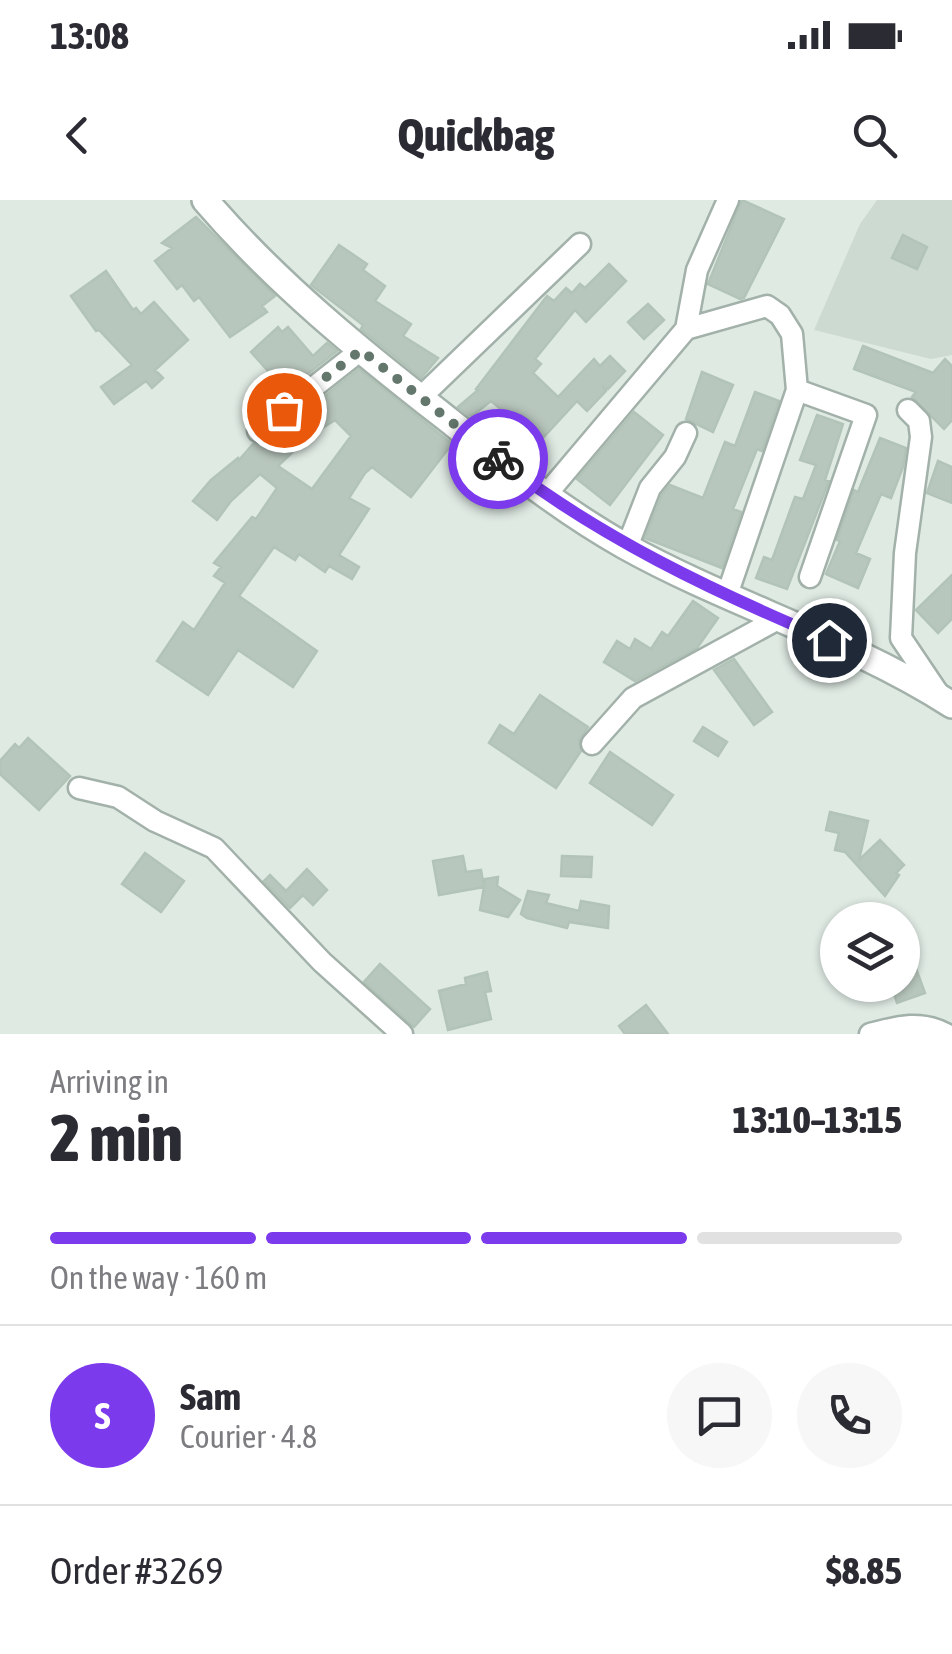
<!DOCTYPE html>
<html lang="en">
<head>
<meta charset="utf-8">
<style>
  :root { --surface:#fff; --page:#f7f7f7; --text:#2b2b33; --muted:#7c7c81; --line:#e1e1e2; --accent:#7c3aed }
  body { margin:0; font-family:"Asap Condensed",sans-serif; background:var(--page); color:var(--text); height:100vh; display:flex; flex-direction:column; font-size:38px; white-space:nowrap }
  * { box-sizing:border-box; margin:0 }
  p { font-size:32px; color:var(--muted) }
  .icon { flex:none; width:55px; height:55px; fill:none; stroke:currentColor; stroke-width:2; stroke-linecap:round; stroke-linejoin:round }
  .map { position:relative; height:834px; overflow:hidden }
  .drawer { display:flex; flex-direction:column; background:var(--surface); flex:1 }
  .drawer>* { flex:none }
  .tools { position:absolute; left:820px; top:702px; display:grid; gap:20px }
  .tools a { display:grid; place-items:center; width:100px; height:100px; border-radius:50%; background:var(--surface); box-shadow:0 2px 8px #0004; font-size:50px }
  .pin { position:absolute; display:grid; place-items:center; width:85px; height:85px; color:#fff; margin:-42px; border:5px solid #fff; border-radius:50%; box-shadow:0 2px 10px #0007 }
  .courier { position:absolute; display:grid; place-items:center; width:100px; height:100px; margin:-50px; border:8px solid #7c3aed; border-radius:50%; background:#fff; color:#222; box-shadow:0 2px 12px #0007 }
  .overview em { font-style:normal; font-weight:800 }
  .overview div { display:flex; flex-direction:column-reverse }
  .overview { display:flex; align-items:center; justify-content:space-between; height:170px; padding:0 50px }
  h1 { font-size:65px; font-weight:800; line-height:75px }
  .bar { display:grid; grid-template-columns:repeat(4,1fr); gap:15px 10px; align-content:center; height:120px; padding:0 50px }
  .bar i { height:12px; border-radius:8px; background:var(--line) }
  .bar .selected { background:var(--accent) }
  .bar p { grid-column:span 4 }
  .line { display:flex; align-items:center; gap:25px; padding:0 50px; border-top:2px solid var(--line) }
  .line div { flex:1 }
  .round { display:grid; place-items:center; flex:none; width:105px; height:105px; border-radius:52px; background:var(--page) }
  .status { display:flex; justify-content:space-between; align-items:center; height:70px; padding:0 50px; background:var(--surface); direction:ltr }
  .status svg { height:28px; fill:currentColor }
  header { display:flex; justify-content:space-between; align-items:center; height:130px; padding:0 50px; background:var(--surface); font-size:45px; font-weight:800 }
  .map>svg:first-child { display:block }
  .built { fill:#cddad2 }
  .building { fill:#b8c7be; stroke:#b2c3b8; stroke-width:2.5; fill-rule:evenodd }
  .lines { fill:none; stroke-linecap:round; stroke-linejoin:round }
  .minor-casing { stroke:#a2b1a9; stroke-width:25 }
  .tertiary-casing { stroke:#a2b1a9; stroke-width:30 }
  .minor { stroke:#fff; stroke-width:20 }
  .tertiary { stroke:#fff; stroke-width:25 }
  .done { stroke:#64776d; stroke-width:10; stroke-dasharray:0 18 }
  .route { stroke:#7c3aed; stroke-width:12 }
</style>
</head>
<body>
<div class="status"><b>13:08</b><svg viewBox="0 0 49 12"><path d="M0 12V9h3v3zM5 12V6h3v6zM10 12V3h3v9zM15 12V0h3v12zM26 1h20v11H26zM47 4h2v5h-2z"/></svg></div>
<header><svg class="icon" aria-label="back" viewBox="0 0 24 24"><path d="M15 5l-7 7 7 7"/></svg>Quickbag<svg class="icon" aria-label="search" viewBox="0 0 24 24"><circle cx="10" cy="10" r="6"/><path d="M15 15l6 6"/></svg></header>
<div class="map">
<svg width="952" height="834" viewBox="0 0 952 834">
  <rect width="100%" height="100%" fill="#dfeae3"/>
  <path class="built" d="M877,0H952V155L931,159L814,130L860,24Z"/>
  <path class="building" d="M742,0L784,19L744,98L740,99L708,84Z
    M196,17L275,96L262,106L267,112L230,137L199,97L194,101L182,85L177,89L155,61L172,48L162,43Z
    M903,35L927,47L917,69L892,58Z
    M339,45L367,64L363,70L385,86L375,101L411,124L403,136L438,158L421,178L361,129L363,125L311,85Z
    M609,64L626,81L586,122L575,110L535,159L541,164L533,173L558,197L594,159L600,166L610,156L625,171L608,189L602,186L606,191L587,211L577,201L531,251L507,228L514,220L491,201L471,217L458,207L478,190L476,189L547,96L554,101L566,88L572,93L580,84L585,88Z
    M106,71L133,110L136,108L141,114L154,102L188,140L155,170L163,178L152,188L146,181L114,204L101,187L132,165L99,130L96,131L71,96Z
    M648,104L664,120L644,139L628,122Z
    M278,127L282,132L288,127L313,156L327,143L337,151L286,191L251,152Z
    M863,146L933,173L945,159L952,166V220L944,229L912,197L916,192L854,169Z
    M359,169L452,244L411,297L372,267L365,273L349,298L369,309L339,355L359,367L352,379L329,366L325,372L299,354L295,360L274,347L239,396L317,451L293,487L238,450L208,495L157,461L183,422L194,430L225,383L214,376L221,367L214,363L252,317L256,319L277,288L260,274L231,301L217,320L193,301L211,280L238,258L239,260L253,244H264ZM335,220L351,236L312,289L278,266L307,238Z
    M702,172L733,185L713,232L686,219Z
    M755,192L779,201L762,251L757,249L733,309L741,312L722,368L645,338L662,295L670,285L703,298L725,242L735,246Z
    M634,212L663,235L610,305L577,279Z
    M817,215L843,224L825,280L829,281L787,389L756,378L764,357L772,360L795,297L803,299L816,265L800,260Z
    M880,238L906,248L903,267L891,298L881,294L856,353L870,359L858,388L826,374L840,341L837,340L854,290L858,292Z
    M938,261L952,267V303L927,293Z
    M952,375V419L938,433L916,410Z
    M693,401L718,418L697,448L635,481L604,462L617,441L630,449L635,439L651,449L662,432L668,436Z
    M734,459L772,512L754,525L714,470Z
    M540,495L588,527L579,540L581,551L556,588L489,543L500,525L514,534Z
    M703,527L727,542L718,556L694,541Z
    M28,538L70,576L39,610L0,574V561L15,544L19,548Z
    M610,552L673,595L652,625L590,583Z
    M830,612L868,621L859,660L880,640L904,665L896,673L899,675L885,696L845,652L835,650L839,633L826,630Z
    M145,653L184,681L161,712L122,684Z
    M463,656L466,672L481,670L484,687L485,679L498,677L497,686L520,700L508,717L480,710L484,687L439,695L433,661Z
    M562,656L592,657L591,677L561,676Z
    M307,669L327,690L313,705L303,695L290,708L264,681L270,675L286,691Z
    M528,691L549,695L546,703L579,711L581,701L609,706L608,728L569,722L567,728L527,718L521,714Z
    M914,763L925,793L897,803L891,785H902V767Z
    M380,764L430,809L414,827L364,782Z
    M487,772L491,791L485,792L491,819L448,830L439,791L466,784L465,778Z
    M646,805L668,834H625L619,826Z"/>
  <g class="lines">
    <defs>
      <path id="minor" d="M686,129L767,106L780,115L792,134L797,190L727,395
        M797,190L866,215L810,377
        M420,198L580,44
        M908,210L919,221L921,237L905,353L901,438L940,496
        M258,231L361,150
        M545,296L686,129L697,70L728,0
        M627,347L650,288L675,257L686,233
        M592,544L633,498L778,419
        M79,588L118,597L155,621L214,648L322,762L402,834
        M870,834C897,827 920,820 946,834"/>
      <path id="tertiary" d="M205,0C276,83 360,151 446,218C504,264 561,310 625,346C731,405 849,439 952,505"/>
    </defs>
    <use href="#minor" class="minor-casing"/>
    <use href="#tertiary" class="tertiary-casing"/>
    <use href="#minor" class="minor"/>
    <use href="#tertiary" class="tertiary"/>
  </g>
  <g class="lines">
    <path class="done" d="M284,210L361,150L498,259"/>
    <path class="route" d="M498,259C599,337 712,391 829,440"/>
  </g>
</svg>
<div class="tools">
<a><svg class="icon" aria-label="layers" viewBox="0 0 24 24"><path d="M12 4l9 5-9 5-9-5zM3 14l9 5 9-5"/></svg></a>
</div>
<div class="pin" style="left:284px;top:210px;background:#ea580c"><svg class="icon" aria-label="bag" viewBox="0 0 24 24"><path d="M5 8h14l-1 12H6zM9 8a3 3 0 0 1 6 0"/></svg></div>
<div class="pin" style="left:829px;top:440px;background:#1f2937"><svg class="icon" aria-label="home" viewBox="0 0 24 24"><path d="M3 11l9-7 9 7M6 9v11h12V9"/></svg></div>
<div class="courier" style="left:498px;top:259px"><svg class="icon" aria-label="bike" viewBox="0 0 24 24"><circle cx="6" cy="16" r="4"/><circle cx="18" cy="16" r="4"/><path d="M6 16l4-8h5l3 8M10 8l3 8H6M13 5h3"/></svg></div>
</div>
<section class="drawer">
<div class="overview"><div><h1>2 min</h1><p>Arriving in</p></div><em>13:10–13:15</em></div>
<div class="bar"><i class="selected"></i><i class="selected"></i><i class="selected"></i><i></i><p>On the way · 160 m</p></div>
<div class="line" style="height:180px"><b class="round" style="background:var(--accent);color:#fff">S</b><div><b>Sam</b><p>Courier · 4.8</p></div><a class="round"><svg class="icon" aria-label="chat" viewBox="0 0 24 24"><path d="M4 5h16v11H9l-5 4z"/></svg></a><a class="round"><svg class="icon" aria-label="phone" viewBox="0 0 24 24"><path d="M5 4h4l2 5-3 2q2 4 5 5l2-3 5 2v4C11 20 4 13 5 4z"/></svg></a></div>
<div class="line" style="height:130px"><div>Order #3269</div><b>$8.85</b></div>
</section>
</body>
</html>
